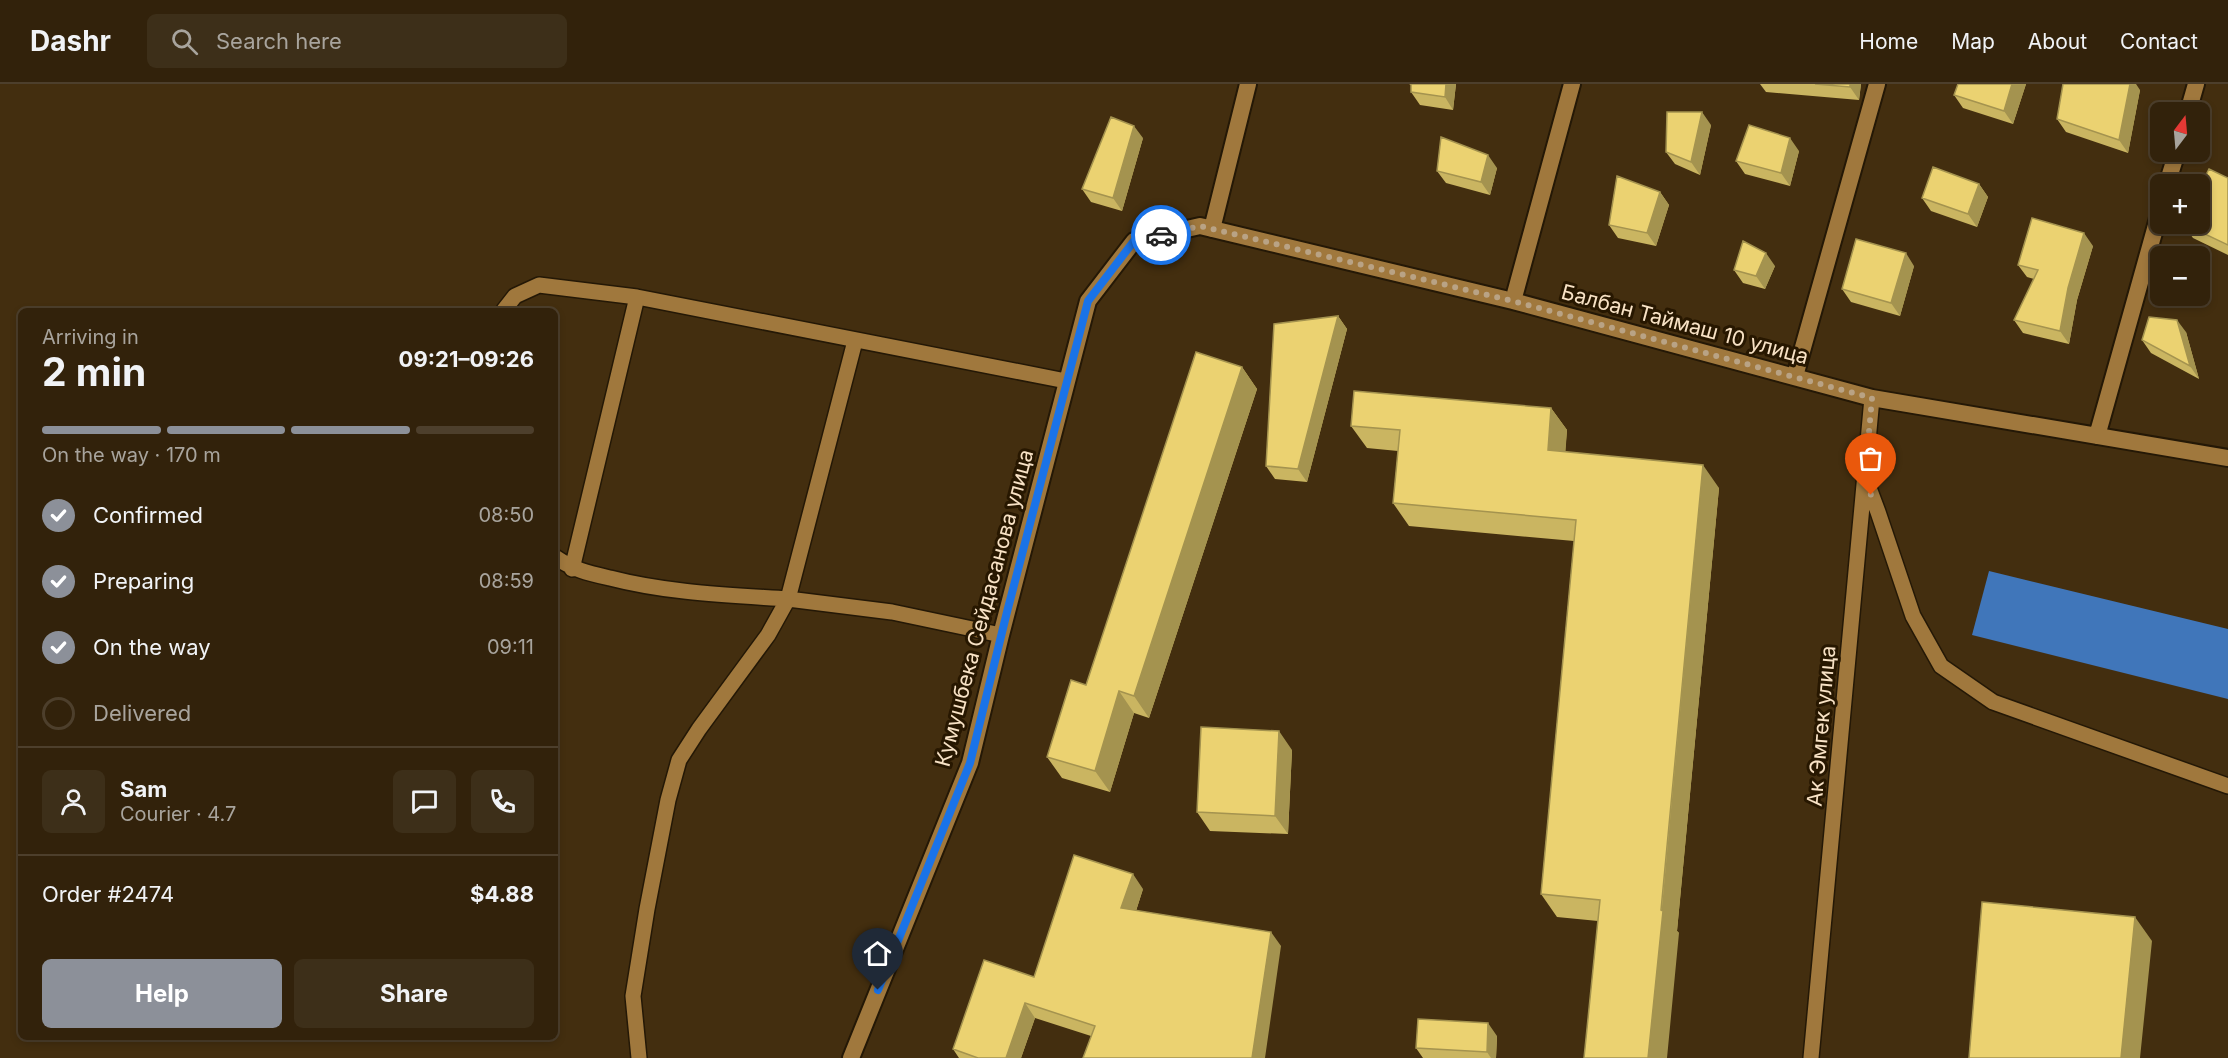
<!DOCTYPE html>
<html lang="en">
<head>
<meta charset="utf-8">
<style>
  :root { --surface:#32220b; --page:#3d2f19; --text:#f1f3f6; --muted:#a8a49d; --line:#4d3f2c; --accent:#8c9099 }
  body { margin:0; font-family:Inter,sans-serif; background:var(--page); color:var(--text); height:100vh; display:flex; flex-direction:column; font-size:22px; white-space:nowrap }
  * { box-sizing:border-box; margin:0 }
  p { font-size:20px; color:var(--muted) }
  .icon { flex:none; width:33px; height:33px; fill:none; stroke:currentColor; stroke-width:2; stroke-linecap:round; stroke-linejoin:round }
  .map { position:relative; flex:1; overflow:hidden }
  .sheet { position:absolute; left:18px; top:224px; width:540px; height:732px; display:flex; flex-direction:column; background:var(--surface); border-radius:9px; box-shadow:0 3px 9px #0003,0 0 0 2px var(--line) }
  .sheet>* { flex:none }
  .needle { width:39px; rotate:16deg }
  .controls { position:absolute; left:2150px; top:18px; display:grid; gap:12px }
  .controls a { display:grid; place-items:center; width:60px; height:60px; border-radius:9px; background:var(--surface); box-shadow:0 3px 9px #0003,0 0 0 2px var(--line); font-size:30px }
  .pin { position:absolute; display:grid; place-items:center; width:51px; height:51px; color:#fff; margin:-62px -26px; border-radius:50% 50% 50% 0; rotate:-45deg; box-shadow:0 0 6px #0007 }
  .pin .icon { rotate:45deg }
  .courier { position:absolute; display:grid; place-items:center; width:60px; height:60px; margin:-30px; border:4px solid #1a73e8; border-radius:50%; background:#fff; color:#222; box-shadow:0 2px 8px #0007 }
  .headline em { font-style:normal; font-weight:700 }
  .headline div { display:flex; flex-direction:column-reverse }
  .headline { display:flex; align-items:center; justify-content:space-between; height:102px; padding:0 24px }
  h1 { font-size:39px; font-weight:700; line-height:45px }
  .bar { display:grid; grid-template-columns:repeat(4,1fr); gap:9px 6px; align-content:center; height:72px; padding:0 24px }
  .bar i { height:8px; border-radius:4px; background:var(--line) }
  .bar .on { background:var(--accent) }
  .bar p { grid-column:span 4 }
  .line { display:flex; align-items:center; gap:15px; padding:0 24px; border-top:2px solid var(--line) }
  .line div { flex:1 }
  .round { display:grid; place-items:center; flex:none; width:63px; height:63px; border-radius:9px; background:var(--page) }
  ol { padding:0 24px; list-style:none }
  li { display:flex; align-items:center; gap:18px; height:66px }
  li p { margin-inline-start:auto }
  li .icon { padding:6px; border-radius:50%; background:var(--accent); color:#fff; stroke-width:4 }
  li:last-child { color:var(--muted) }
  li i { width:33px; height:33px; border:3px solid var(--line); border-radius:50% }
  .primary-button { display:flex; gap:12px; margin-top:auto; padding:12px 24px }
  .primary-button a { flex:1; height:69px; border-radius:9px; background:var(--accent); color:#fff; font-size:24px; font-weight:700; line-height:69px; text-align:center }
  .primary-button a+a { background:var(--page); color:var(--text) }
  header { display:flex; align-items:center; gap:36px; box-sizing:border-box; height:84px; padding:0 30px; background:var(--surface); border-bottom:2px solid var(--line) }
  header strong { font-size:28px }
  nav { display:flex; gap:33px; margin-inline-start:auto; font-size:21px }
  .search { width:420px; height:54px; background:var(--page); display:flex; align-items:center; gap:15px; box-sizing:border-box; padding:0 21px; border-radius:9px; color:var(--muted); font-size:22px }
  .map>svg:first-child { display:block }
  .water { fill:#4076ba }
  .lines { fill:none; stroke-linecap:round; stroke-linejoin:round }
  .service-casing { stroke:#241806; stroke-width:18 }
  .minor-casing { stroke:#241806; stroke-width:20 }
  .service { stroke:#a0783d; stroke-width:15 }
  .minor { stroke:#a0783d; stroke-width:16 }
  .wall { fill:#cab561 }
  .shaded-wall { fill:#a4934f }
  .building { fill:#ebd271; stroke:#a4934f; stroke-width:1.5 }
  .done { stroke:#b9a385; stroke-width:6; stroke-dasharray:0 10.8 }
  .route { stroke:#1a73e8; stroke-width:8 }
  .labels { text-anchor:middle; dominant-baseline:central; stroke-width:6; stroke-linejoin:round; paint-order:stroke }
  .street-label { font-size:21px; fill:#f8e2c5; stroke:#271700 }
</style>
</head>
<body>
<header>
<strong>Dashr</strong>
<div class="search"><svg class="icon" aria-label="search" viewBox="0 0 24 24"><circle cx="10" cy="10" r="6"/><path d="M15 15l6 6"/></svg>Search here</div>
<nav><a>Home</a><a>Map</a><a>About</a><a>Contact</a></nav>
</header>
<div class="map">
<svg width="2228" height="974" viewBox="0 0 2228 974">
  <rect width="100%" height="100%" fill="#432e0f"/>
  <path class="water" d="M1989,487L2228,545V615L1972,551Z"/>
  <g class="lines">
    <defs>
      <path id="service" d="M504,226L515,212L539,201L637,213L1066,297
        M1866,396L1878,428L1913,532L1941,582L1993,618L2228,702
        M555,473C574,486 588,489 610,494C668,509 728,511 788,515L855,257
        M572,485L637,213
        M639,974L633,912L647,825L668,716L679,676L699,645L768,551L788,515L892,528L1001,551
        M1811,974L1872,314"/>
      <path id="minor" d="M2188,28L2196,0
        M2167,100L2177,68
        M1212,145L1248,0
        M1513,217L1572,0
        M1795,292L1877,0
        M2097,352L2160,127
        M851,974L970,679L1001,551L1088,217L1134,157L1200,142L1513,217L1872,314L2228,374"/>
    </defs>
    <use href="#service" class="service-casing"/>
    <use href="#minor" class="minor-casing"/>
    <use href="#service" class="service"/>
    <use href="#minor" class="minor"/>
  </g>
  <path class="wall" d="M1409,0H1456L1453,26L1420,21L1411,8V1Z
    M1760,0H1861L1859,16L1766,8Z
    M2026,0L2013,40L1963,24L1954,11Z
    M2140,6L2128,69L2066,48L2057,35Z
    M1711,41L1700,91L1675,80L1666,68Z
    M1143,54L1122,127L1091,118L1082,105Z
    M1799,67L1790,102L1745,90L1736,77Z
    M1497,84L1490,111L1446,99L1437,87Z
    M2228,94V171L2193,154L2183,140H2199Z
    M1979,100L1988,113L1977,143L1931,127L1922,114Z
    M1660,108L1669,121L1656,162L1618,154L1609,141Z
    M2093,162L2077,216L2069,260L2023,249L2014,236L2034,195L2027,193L2018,181Z
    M1775,182L1765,205L1743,199L1734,186Z
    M1914,182L1900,232L1851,218L1842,205Z
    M1338,232L1347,245L1307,398L1275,395L1266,382Z
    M2186,248L2199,295L2151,269L2142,256Z
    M1242,283L1257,305L1149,634L1134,629L1110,708L1062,694L1047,673L1086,601Z
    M1551,324L1567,346L1565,368L1719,404L1677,847L1679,849L1598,837L1557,833L1541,810L1574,457L1409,442L1393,419L1398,367L1367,364L1351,342Z
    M1292,666L1288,750L1210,747L1197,728Z
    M1143,805L1136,827L1281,862L1091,952L1035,934L1021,974H959L953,965L1034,893Z
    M1497,952L1496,974H1423L1416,964Z"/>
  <path class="shaded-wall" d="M1446,0H1456L1453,26L1445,13Z
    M1850,0H1861L1859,16L1850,3Z
    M2012,0H2026L2013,40L2004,27Z
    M2130,0H2136L2140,6L2128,69L2119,56Z
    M1702,28L1711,41L1700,91L1691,78Z
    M1134,42L1143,54L1122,127L1113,114Z
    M1790,54L1799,67L1790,102L1781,89Z
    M1488,71L1497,84L1490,111L1481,98Z
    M1979,100L1988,113L1977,143L1968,130Z
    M1660,108L1669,121L1656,162L1647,149Z
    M2084,149L2093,162L2077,216L2069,260L2060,247L2068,204Z
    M1766,169L1775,182L1765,205L1756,192Z
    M1906,169L1914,182L1900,232L1891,219Z
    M1338,232L1347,245L1307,398L1298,385Z
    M2177,236L2186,248L2199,295L2190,282Z
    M1242,283L1257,305L1149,634L1134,612Z
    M1551,324L1567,346L1564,389L1548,366Z
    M1703,381L1719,404L1677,847L1679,849L1667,974H1648Z
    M1119,607L1134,629L1110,708L1095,687Z
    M1279,647L1292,666L1288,750L1275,732Z
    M1133,790L1143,805L1132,839L1121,824Z
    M2135,833L2152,857L2140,974H2121Z
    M1271,848L1281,862L1265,974H1252Z
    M1025,919L1035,934L1021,974H1006Z
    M1488,939L1497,952L1496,974H1491L1487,968Z"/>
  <path class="building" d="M1411,0H1446L1445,13L1411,8Z
    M1815,0H1850V3Z
    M1958,0H2012L2004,27L1954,11Z
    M2063,0H2130L2119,56L2057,35Z
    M1667,28H1702L1691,78L1666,68Z
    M1111,33L1134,42L1113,114L1082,105Z
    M1749,41L1790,54L1781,89L1736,77Z
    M1441,53L1488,71L1481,98L1437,87Z
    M1933,83L1979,100L1968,130L1922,114Z
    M2209,85L2228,94V161L2184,140H2199V105Z
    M1617,92L1660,108L1647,149L1609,141Z
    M2032,134L2084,149L2068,204L2060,247L2014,236L2038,186L2018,181Z
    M1856,155L1906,169L1891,219L1842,205Z
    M1743,157L1766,169L1756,192L1734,186Z
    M1338,232L1298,385L1266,382L1274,240Z
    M2149,233L2177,236L2190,282L2142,256Z
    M1196,268L1242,283L1134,612L1119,607L1095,687L1047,673L1071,596L1086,601Z
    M1354,307L1551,324L1548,366L1703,381L1661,826L1663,827L1648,974H1584L1600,816L1541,810L1576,436L1393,419L1400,346L1351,342Z
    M1201,643L1279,647L1275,732L1197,728Z
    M1074,771L1133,790L1121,824L1271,848L1252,974H1083L1095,942L1025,919L1006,974H978L953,965L984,876L1034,893Z
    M1982,818L2135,833L2121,974H1969Z
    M1418,935L1488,939L1487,968L1416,964Z"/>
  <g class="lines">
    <path class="done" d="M1161,151L1200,142L1513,217L1872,314L1865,394L1871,411"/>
    <path class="route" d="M878,906L970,679L1007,528L1088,217L1134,157L1161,151"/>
  </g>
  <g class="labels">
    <g class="street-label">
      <text transform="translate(1685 240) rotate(15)">Балбан Таймаш 10 улица</text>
      <text transform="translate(984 524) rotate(-75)">Кумушбека Сейдасанова улица</text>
      <text transform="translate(1821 642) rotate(-85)">Ак Эмгек улица</text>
    </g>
  </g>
</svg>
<div class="controls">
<a><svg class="needle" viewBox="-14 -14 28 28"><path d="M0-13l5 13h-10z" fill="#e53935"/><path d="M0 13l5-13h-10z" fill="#a8a49d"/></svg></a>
<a>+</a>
<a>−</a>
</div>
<div class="pin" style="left:1871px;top:411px;background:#ea580c"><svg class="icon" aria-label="bag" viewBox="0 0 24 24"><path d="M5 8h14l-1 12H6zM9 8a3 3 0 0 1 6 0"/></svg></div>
<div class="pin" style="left:878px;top:906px;background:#1f2937"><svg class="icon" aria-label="home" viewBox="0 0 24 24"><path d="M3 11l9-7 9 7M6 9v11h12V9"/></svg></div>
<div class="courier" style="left:1161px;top:151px"><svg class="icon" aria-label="car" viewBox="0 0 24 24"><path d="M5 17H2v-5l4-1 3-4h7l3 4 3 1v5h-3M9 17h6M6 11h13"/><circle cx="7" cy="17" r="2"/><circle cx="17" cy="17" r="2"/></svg></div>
<section class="sheet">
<div class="headline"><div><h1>2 min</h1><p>Arriving in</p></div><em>09:21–09:26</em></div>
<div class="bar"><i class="on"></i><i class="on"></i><i class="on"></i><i></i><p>On the way · 170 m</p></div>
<ol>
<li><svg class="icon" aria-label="check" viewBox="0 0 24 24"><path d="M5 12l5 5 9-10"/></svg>Confirmed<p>08:50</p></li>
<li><svg class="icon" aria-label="check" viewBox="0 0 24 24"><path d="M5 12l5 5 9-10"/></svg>Preparing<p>08:59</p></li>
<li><svg class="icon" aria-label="check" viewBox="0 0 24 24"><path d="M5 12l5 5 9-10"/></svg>On the way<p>09:11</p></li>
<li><i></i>Delivered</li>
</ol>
<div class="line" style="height:108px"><a class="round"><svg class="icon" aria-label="person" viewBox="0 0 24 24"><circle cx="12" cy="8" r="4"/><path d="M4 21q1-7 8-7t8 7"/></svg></a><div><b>Sam</b><p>Courier · 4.7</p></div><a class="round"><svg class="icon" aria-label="chat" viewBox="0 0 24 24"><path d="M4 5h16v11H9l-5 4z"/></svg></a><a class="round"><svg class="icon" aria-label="phone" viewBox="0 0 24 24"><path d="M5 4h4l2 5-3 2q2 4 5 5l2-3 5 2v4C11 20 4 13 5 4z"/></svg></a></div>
<div class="line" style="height:78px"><div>Order #2474</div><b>$4.88</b></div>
<div class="primary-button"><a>Help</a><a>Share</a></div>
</section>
</div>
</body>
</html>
